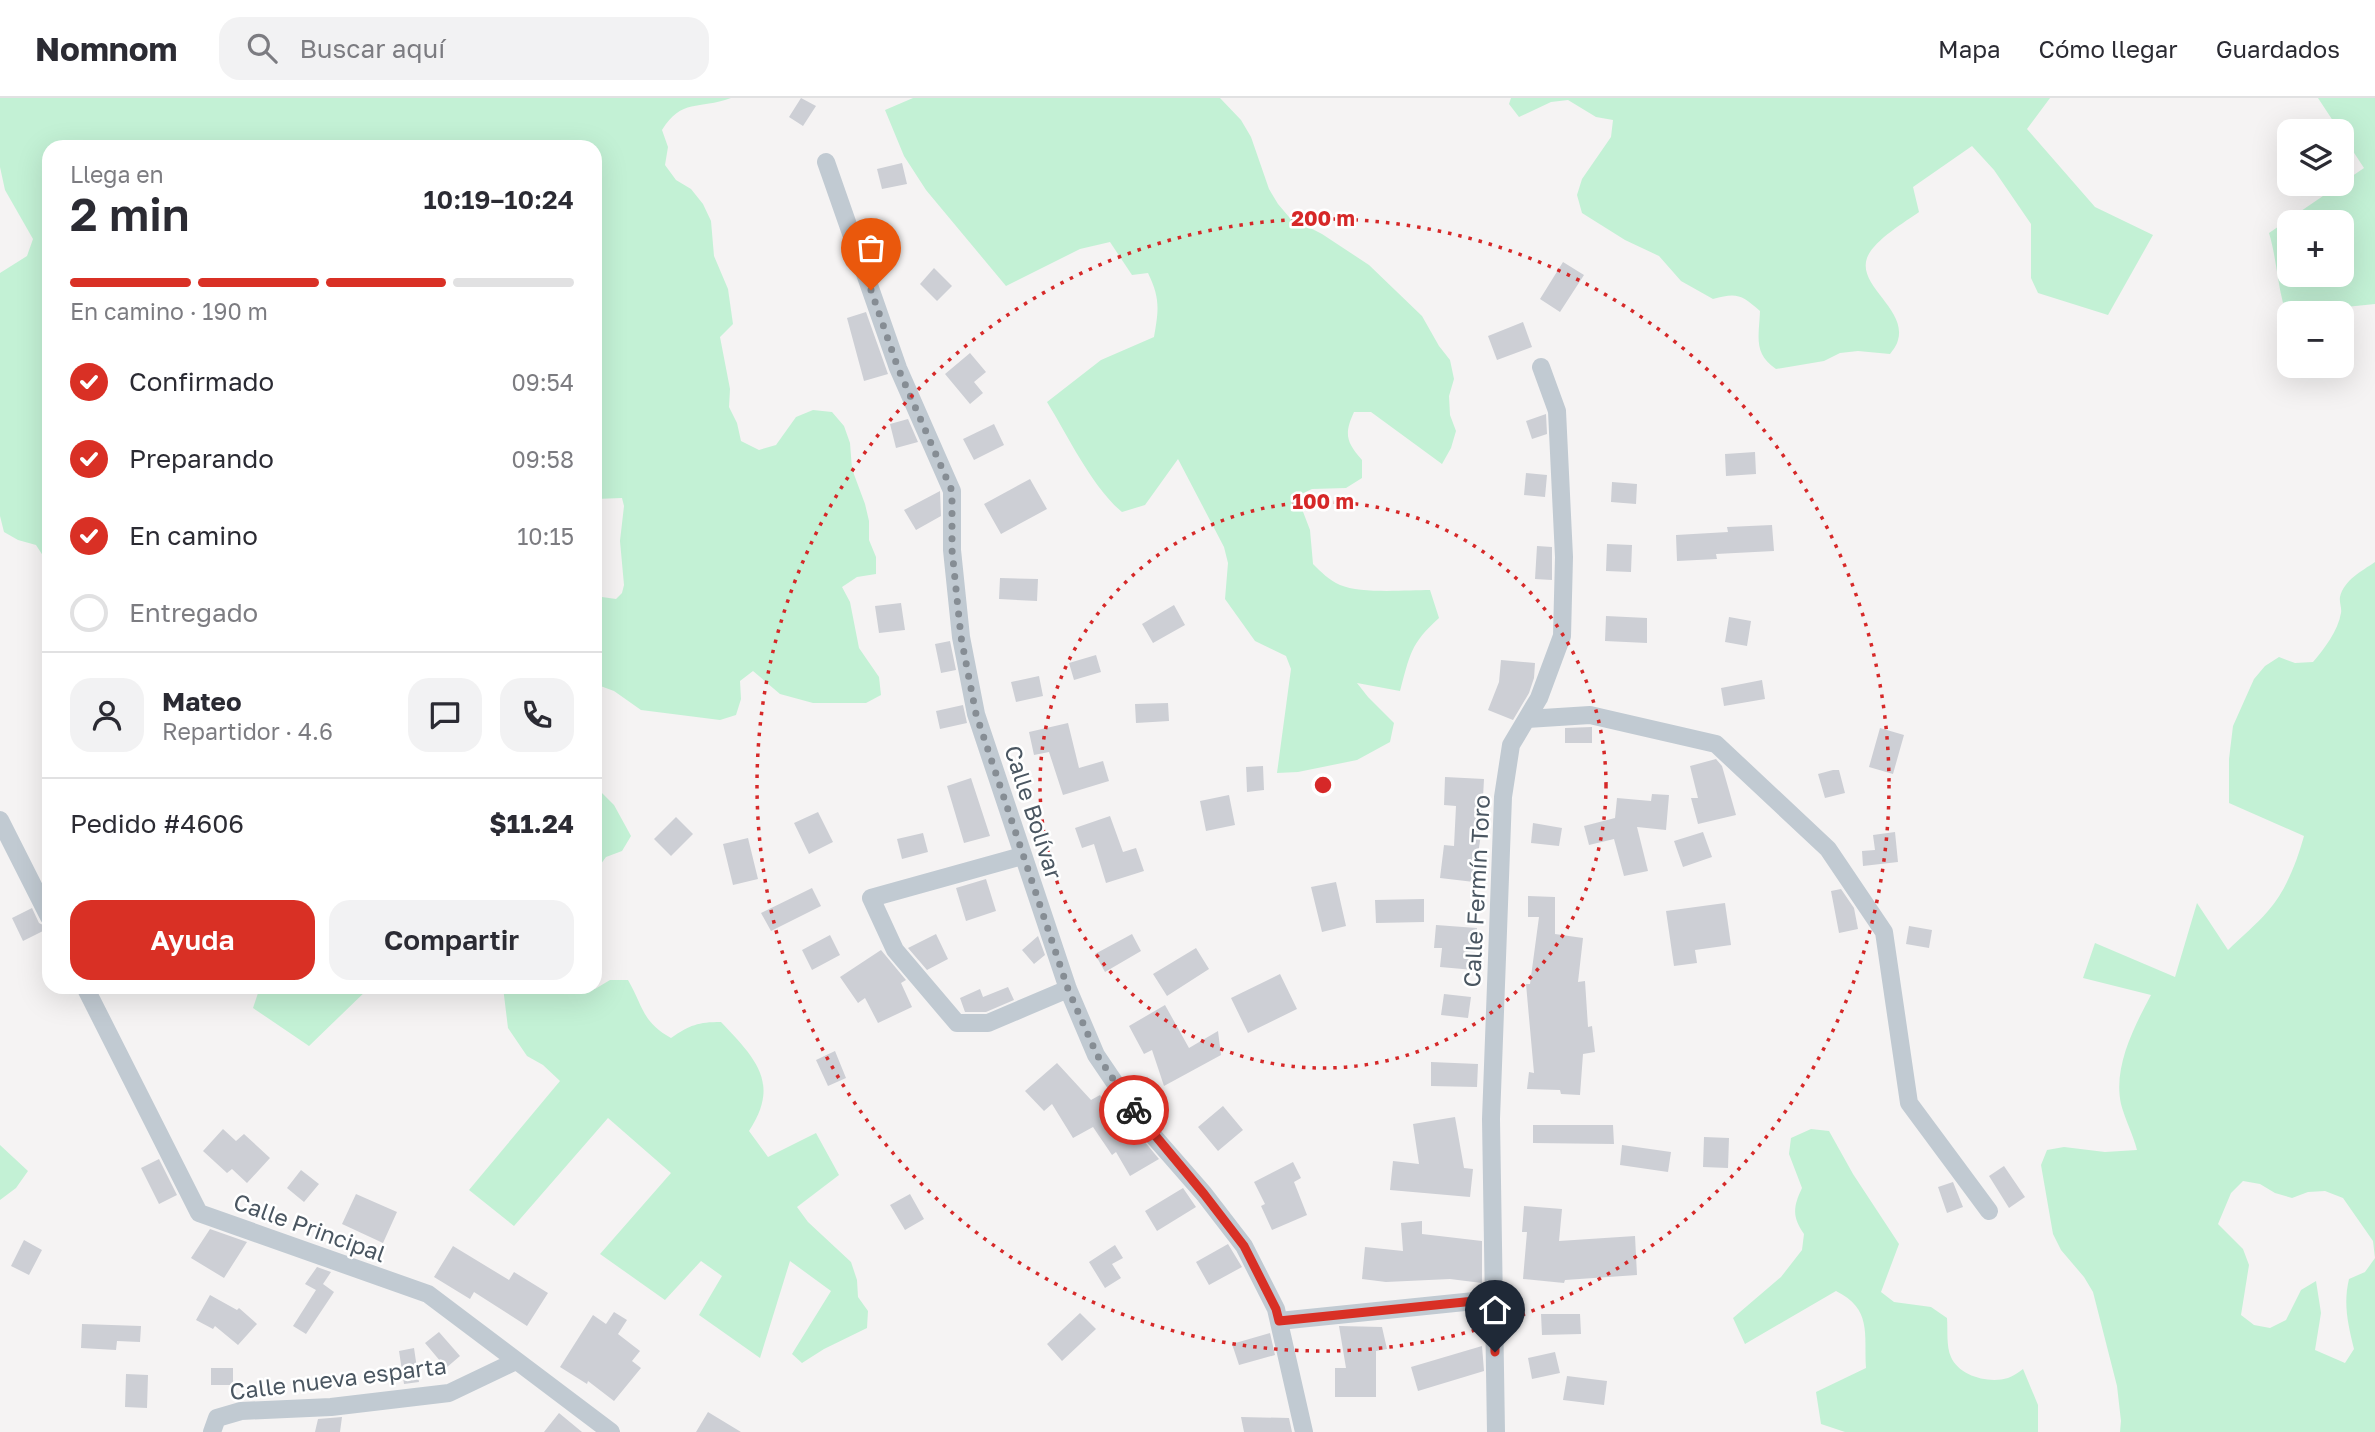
<!DOCTYPE html>
<html lang="es">
<head>
<meta charset="utf-8">
<style>
  :root { --surface:#fff; --page:#f2f2f3; --text:#2b2b33; --muted:#7c7c81; --line:#e1e1e2; --accent:#d93025 }
  body { margin:0; font-family:"Golos Text",sans-serif; background:var(--page); color:var(--text); height:100vh; display:flex; flex-direction:column; font-size:26px; white-space:nowrap }
  * { box-sizing:border-box; margin:0 }
  p { font-size:23px; color:var(--muted) }
  .icon { flex:none; width:38px; height:38px; fill:none; stroke:currentColor; stroke-width:2; stroke-linecap:round; stroke-linejoin:round }
  .map { position:relative; flex:1; overflow:hidden }
  .side { position:absolute; left:42px; top:42px; width:560px; height:854px; display:flex; flex-direction:column; background:var(--surface); border-radius:21px; box-shadow:0 7px 28px #0002 }
  .side>* { flex:none }
  .controls { position:absolute; left:2277px; top:21px; display:grid; gap:14px }
  .controls a { display:grid; place-items:center; width:77px; height:77px; border-radius:14px; background:var(--surface); box-shadow:0 7px 28px #0002; font-size:35px }
  .pin { position:absolute; display:grid; place-items:center; width:60px; height:60px; color:#fff; margin:-72px -30px; border-radius:50% 50% 50% 0; rotate:-45deg; box-shadow:0 0 7px #0007 }
  .pin .icon { rotate:45deg }
  .courier { position:absolute; display:grid; place-items:center; width:70px; height:70px; margin:-35px; border:5px solid #d93025; border-radius:50%; background:#fff; color:#222; box-shadow:0 2px 9px #0007 }
  .summary em { font-style:normal; font-weight:600 }
  .summary div { display:flex; flex-direction:column-reverse }
  .summary { display:flex; align-items:center; justify-content:space-between; height:119px; padding:0 28px }
  h1 { font-size:46px; font-weight:600; line-height:52px }
  .bar { display:grid; grid-template-columns:repeat(4,1fr); gap:10px 7px; align-content:center; height:84px; padding:0 28px }
  .bar i { height:9px; border-radius:5px; background:var(--line) }
  .bar .selected { background:var(--accent) }
  .bar p { grid-column:span 4 }
  .line { display:flex; align-items:center; gap:18px; padding:0 28px; border-top:2px solid var(--line) }
  .line div { flex:1 }
  .round { display:grid; place-items:center; flex:none; width:74px; height:74px; border-radius:21px; background:var(--page) }
  ol { padding:0 28px; list-style:none }
  li { display:flex; align-items:center; gap:21px; height:77px }
  li p { margin-inline-start:auto }
  li .icon { padding:7px; border-radius:50%; background:var(--accent); color:#fff; stroke-width:4 }
  li:last-child { color:var(--muted) }
  li i { width:38px; height:38px; border:4px solid var(--line); border-radius:50% }
  .cta { display:flex; gap:14px; margin-top:auto; padding:14px 28px }
  .cta a { flex:1; height:80px; border-radius:21px; background:var(--accent); color:#fff; font-size:28px; font-weight:600; line-height:80px; text-align:center }
  .cta a+a { background:var(--page); color:var(--text) }
  header { display:flex; align-items:center; gap:42px; box-sizing:border-box; height:98px; padding:0 35px; background:var(--surface); border-bottom:2px solid var(--line) }
  header strong { font-size:33px }
  nav { display:flex; gap:38px; margin-inline-start:auto; font-size:24px }
  .search { width:490px; height:63px; background:var(--page); display:flex; align-items:center; gap:18px; box-sizing:border-box; padding:0 24px; border-radius:21px; color:var(--muted); font-size:26px }
  .map>svg:first-child { display:block }
  .green { fill:#c3f1d5; fill-rule:evenodd }
  .building { fill:#cdcfd5 }
  .lines { fill:none; stroke-linecap:round; stroke-linejoin:round }
  .minor { stroke:#c1cad2; stroke-width:18 }
  .done { stroke:#868d94; stroke-width:7; stroke-dasharray:0 12.6 }
  .route { stroke:#d93025; stroke-width:9 }
  .ring { fill:none; stroke:#d62828; stroke-width:3.5; stroke-dasharray:3.5 7 }
  .labels { text-anchor:middle; dominant-baseline:central; stroke-width:5; stroke-linejoin:round; paint-order:stroke }
  .street-label { font-size:23px; fill:#4a5661; stroke:#fff }
  .centre { fill:#d62828; stroke:#fff; stroke-width:3.5 }
  .ring-label { font-size:21px; text-anchor:middle; font-weight:bold; fill:#d62828; stroke:#fff; stroke-width:5; stroke-linejoin:round; paint-order:stroke }
</style>
</head>
<body>
<header>
<strong>Nomnom</strong>
<div class="search"><svg class="icon" aria-label="search" viewBox="0 0 24 24"><circle cx="10" cy="10" r="6"/><path d="M15 15l6 6"/></svg>Buscar aquí</div>
<nav><a>Mapa</a><a>Cómo llegar</a><a>Guardados</a></nav>
</header>
<div class="map">
<svg width="2375" height="1334" viewBox="0 0 2375 1334">
  <rect width="100%" height="100%" fill="#f5f3f3"/>
  <path class="green" d="M0,0H731C698,12 682,0 662,32L668,49L665,67L676,82L691,91L703,106L711,123L714,158L728,191L733,226L720,239L730,291L729,309L737,325L741,343L759,352L776,347L796,319L813,312L832,314L844,328L850,345L852,371L865,406L869,423V442L876,459V476L857,479L842,489L850,504L859,550L879,579L881,597L866,605H813L780,596L753,573L740,583L741,601L736,617L720,622L641,612L614,593L595,586V498L616,501L622,495L624,487L620,443L624,408L622,400L595,401V49H49V467L36,447L18,442L4,434L0,418V175L27,158L33,141L5,92L0,69Z
    M913,0H1220L1241,22L1251,39L1269,91L1278,106L1289,119L1322,136L1369,167L1422,218L1439,248L1450,262L1454,281L1449,298L1450,317L1456,333L1451,350L1442,366L1371,314H1354C1344,336 1346,344 1362,362V380L1346,390L1312,391L1297,398L1310,432L1313,466C1321,474 1329,482 1340,487C1361,496 1406,492 1430,492L1439,520C1410,546 1410,557 1400,593L1357,585L1368,599L1394,625L1390,644L1357,662L1298,674L1277,675L1291,571L1286,558L1255,543L1225,501L1228,465L1224,449L1178,361L1145,407L1122,414C1092,389 1068,338 1047,304L1101,262L1154,239C1159,211 1160,200 1148,175L1132,177L1110,144L1080,151L1006,188L926,92L904,58L885,12Z
    M1511,0H2050L2027,31L2095,109L2153,137L2108,217L2038,195L2031,180V126L1994,72L1972,48L1913,89L1919,114C1905,124 1873,143 1867,160C1857,188 1907,211 1898,242C1897,247 1893,252 1890,256L1858,253L1840,255L1824,263L1776,271C1753,255 1759,239 1760,213C1742,197 1737,194 1713,201L1681,183L1659,158L1625,142L1582,115L1577,97L1582,81L1611,39L1613,22L1596,19L1568,2L1551,4L1519,19L1509,6Z
    M2318,0H2375V206L2297,214L2283,205C2277,182 2276,158 2269,135L2364,70ZM2289,124H2342V177H2289Z
    M2375,464V1334H2120L2121,1323L2117,1288L2093,1194L2084,1179L2061,1152L2053,1136L2041,1067L2047,1052L2064,1049L2105,1054L2137,1052C2133,1037 2125,1021 2121,1006C2113,969 2134,929 2151,897L2083,880L2095,845L2175,879L2197,805L2228,852C2241,839 2256,827 2268,813C2286,793 2297,763 2304,738L2229,705V661L2233,628L2254,581L2265,568L2279,559L2295,565L2313,564C2324,551 2338,533 2341,515C2342,510 2339,504 2340,499C2344,482 2362,473 2375,464ZM2243,1083L2260,1086L2275,1095L2292,1100L2308,1094L2325,1093L2343,1100L2373,1143L2375,1160L2365,1174L2349,1181C2343,1206 2348,1226 2354,1251L2345,1265L2315,1252L2321,1215L2316,1183L2301,1192L2286,1222L2270,1230L2254,1227L2241,1217L2249,1167L2243,1151L2218,1126L2231,1095Z
    M595,685L601,694L614,707L631,738L622,753L606,759L595,774Z
    M610,882H628C643,908 642,924 671,940C690,927 698,924 721,924C755,960 781,985 749,1033L768,1059L816,1035L839,1077L797,1109L808,1124L851,1164L857,1182L858,1199L868,1213L867,1230L824,1251L802,1265L792,1256L831,1193L790,1163L760,1260L699,1217L722,1178L701,1163L665,1202L600,1156L671,1075L608,1020L514,1128L469,1092L560,983L543,967L527,958L508,930L503,889H573L577,892L595,891Z
    M260,889H370L309,948L253,910Z
    M1811,1031L1829,1033L1853,1076L1899,1146L1881,1194L1894,1204L1931,1209L1947,1220C1948,1232 1946,1248 1951,1259C1959,1278 1989,1286 2008,1280C2013,1278 2019,1274 2023,1271L2038,1307V1334H1845L1821,1326L1816,1294L1866,1270C1864,1235 1872,1211 1836,1193L1745,1246L1733,1220L1781,1179L1802,1152L1804,1136C1792,1119 1793,1109 1802,1090L1789,1056L1791,1040Z
    M0,1047L28,1073L16,1090L0,1102Z"/>
  <path class="building" d="M801,0L816,8L803,28L789,19Z
    M902,65L907,86L882,91L877,71Z
    M1563,164L1584,177L1560,214L1540,201Z
    M934,170L952,188L937,203L920,186Z
    M866,214L888,276L864,283L847,220Z
    M1523,224L1532,249L1497,262L1488,238Z
    M970,255L986,274L974,284L983,295L970,306L945,276Z
    M1546,316L1547,336L1532,341L1526,323Z
    M908,321L918,344L896,350L890,326Z
    M994,326L1004,347L974,362L963,341Z
    M1755,354L1756,376L1726,378L1725,356Z
    M1526,375L1547,377L1545,399L1524,397Z
    M1030,381L1047,411L1001,436L984,406Z
    M1612,384L1637,386L1636,406L1611,404Z
    M940,393L941,418L916,432L904,412Z
    M1772,427L1774,453L1716,456L1717,461L1677,463L1676,437L1728,434L1727,429Z
    M1607,446L1632,447L1631,474L1606,473Z
    M1537,448L1552,449V482L1535,481Z
    M1000,480L1038,481L1037,503L999,501Z
    M901,505L905,532L879,535L875,508Z
    M1174,507L1185,527L1153,545L1142,526Z
    M1606,518L1647,520V545L1605,543Z
    M1729,519L1751,523L1747,548L1725,544Z
    M950,543L956,572L941,575L935,546Z
    M1096,557L1101,574L1074,582L1069,565Z
    M1501,562L1535,565L1534,580L1529,595L1513,622L1488,612L1499,584Z
    M1039,578L1043,598L1016,604L1011,584Z
    M1762,582L1765,601L1724,608L1721,590Z
    M1168,605L1169,623L1136,625L1135,606Z
    M963,607L967,625L940,631L936,613Z
    M1068,625L1079,670L1103,663L1109,683L1063,697L1049,654L1034,657L1029,634Z
    M1592,629V645H1565V630Z
    M1880,630L1904,637L1893,676L1869,669Z
    M1716,661L1722,668L1736,717L1698,726L1691,700H1698L1690,668Z
    M1263,668L1264,692L1247,694L1246,669Z
    M1833,672H1839L1845,695L1825,700L1818,676Z
    M1445,679L1484,681L1481,736L1474,784L1440,780L1444,747L1454,748L1456,708L1444,707Z
    M971,680L990,738L964,745L947,688Z
    M1652,696L1669,697L1666,732L1637,729L1648,773L1624,778L1614,741L1589,747L1584,728L1615,720L1617,700L1651,703Z
    M1229,697L1235,727L1206,733L1200,703Z
    M818,714L833,744L809,756L794,725Z
    M1110,718L1123,754L1136,750L1144,773L1106,785L1094,746L1082,750L1075,730Z
    M676,719L693,736L671,758L654,741Z
    M1533,725L1562,730L1559,748L1531,745Z
    M1703,734L1712,759L1683,769L1674,743Z
    M1895,734L1898,764L1863,768L1862,753L1875,752L1873,737Z
    M923,735L928,754L902,761L897,741Z
    M748,740L758,781L733,787L723,746Z
    M986,781L996,813L966,823L956,790Z
    M1336,784L1346,828L1322,834L1311,789Z
    M812,790L821,808L771,833L761,815Z
    M1841,791L1854,810L1858,831L1839,835L1831,793Z
    M1528,798L1555,799V836L1583,840L1578,884L1585,883L1588,929L1592,928L1595,954L1583,956L1580,997L1561,996L1560,992L1527,991L1529,974L1534,975L1526,886H1530L1539,819H1528Z
    M1424,801V824L1376,825L1375,802Z
    M1725,805L1731,847L1695,852L1697,865L1674,868L1666,813Z
    M32,810L39,825L49,830L23,843L12,820Z
    M1436,827L1477,830L1474,872L1440,869L1442,850H1434Z
    M1909,828L1932,832L1929,850L1906,846Z
    M936,836L948,861L927,872L908,850Z
    M1132,836L1141,853L1105,874L1095,856Z
    M830,837L840,857L812,872L802,852Z
    M1038,838L1045,857L1034,866L1022,852Z
    M1196,850L1209,871L1167,898L1153,876Z
    M881,852L906,882L901,885L912,909L878,925L865,900L858,905L840,879Z
    M1280,876L1297,911L1248,935L1231,900Z
    M1008,889L1014,902L986,914H965L960,900L980,891L983,899Z
    M1444,896L1471,899L1468,920L1441,917Z
    M1165,907L1189,950L1218,933L1221,957L1164,988L1152,952L1144,956L1129,928Z
    M835,953L846,980L828,988L816,962Z
    M1431,964L1478,966L1477,989L1431,988Z
    M1057,965L1091,1002L1100,997L1117,1025L1125,1020L1159,1061L1130,1078L1116,1054L1112,1057L1093,1029L1073,1040L1052,1006L1044,1013L1025,993Z
    M1223,1008L1243,1032L1218,1053L1198,1029Z
    M1455,1019L1464,1070L1473,1071L1470,1099L1390,1092L1393,1063L1419,1066L1413,1026Z
    M1533,1027H1613L1614,1046L1533,1045Z
    M223,1031L236,1043L244,1036L270,1060L247,1085L232,1071L227,1075L203,1053Z
    M1704,1039L1729,1040L1728,1070L1703,1069Z
    M1622,1047L1671,1054L1668,1074L1620,1067Z
    M159,1061L177,1097L159,1106L141,1070Z
    M1293,1064L1301,1080L1294,1084L1307,1117L1272,1132L1261,1108L1265,1106L1254,1084Z
    M2004,1068L2025,1099L2009,1110L1989,1078Z
    M301,1072L319,1086L304,1104L287,1090Z
    M1953,1084L1963,1109L1947,1115L1938,1089Z
    M1183,1090L1196,1109L1157,1133L1145,1113Z
    M356,1096L397,1114L383,1145L342,1126Z
    M910,1096L924,1121L905,1132L890,1107Z
    M1524,1108L1562,1111L1559,1143L1635,1138L1637,1177L1565,1182L1564,1185L1523,1181L1527,1134H1522Z
    M1422,1123V1136L1482,1143V1185L1450,1181L1386,1184L1362,1181L1365,1149L1403,1153L1401,1125Z
    M210,1131L247,1144L224,1180L191,1160Z
    M24,1142L42,1152L29,1177L11,1168Z
    M1228,1146L1242,1169L1209,1187L1196,1164Z
    M1115,1147L1123,1160L1112,1166L1121,1180L1105,1190L1089,1164Z
    M453,1148L509,1182L514,1174L548,1195L527,1228L474,1194L470,1201L434,1179Z
    M317,1169L331,1174L323,1186L334,1194L306,1236L293,1228L316,1192L305,1186Z
    M210,1197L237,1212L239,1210L257,1226L238,1247L215,1228L213,1231L196,1222Z
    M614,1214L627,1222L618,1236L640,1253L632,1263L641,1270L614,1303L588,1283L587,1286L560,1269L593,1217L606,1226Z
    M1080,1215L1096,1231L1062,1263L1047,1246Z
    M1541,1216H1580L1581,1236L1542,1237Z
    M82,1226L141,1228L140,1244L117,1243L116,1252L81,1250Z
    M1339,1228L1382,1229L1387,1251L1376,1253V1299H1335V1270H1346Z
    M439,1234L460,1258L446,1270L425,1245Z
    M1270,1235L1275,1257L1239,1267L1232,1246Z
    M1482,1248L1484,1273L1418,1293L1411,1269Z
    M414,1250L419,1284L404,1286L399,1253Z
    M1555,1254L1560,1275L1532,1281L1528,1260Z
    M211,1270H233V1287H211Z
    M126,1276L148,1277L147,1310L125,1309Z
    M1567,1278L1607,1283L1604,1307L1563,1302Z
    M708,1314L741,1334H696Z
    M559,1315L582,1334H544Z
    M342,1319L340,1334H315L318,1321Z
    M1241,1319L1289,1320L1292,1334H1244Z"/>
  <g class="lines">
    <path class="minor" d="M826,64L898,270L952,393V452L961,539L976,616L1068,891L1096,957L1142,1025L1204,1096L1244,1148L1276,1211L1304,1334
      M1527,621L1590,617L1716,646L1828,751L1884,834L1909,1005L1989,1113
      M0,722L49,819
      M1022,758L871,800L895,852L957,925H988L1068,891
      M85,889L199,1115L428,1196L611,1334
      M1279,1223L1494,1201
      M212,1334L217,1320L241,1313L331,1309L449,1295L516,1263
      M1496,1334L1491,1021L1503,699L1511,647L1539,600L1562,538L1564,459L1557,313L1541,269"/>
  </g>
  <g class="lines">
    <path class="done" d="M871,192L898,270L952,393V452L961,539L976,616L1068,891L1097,957L1134,1012"/>
    <path class="route" d="M1134,1012L1204,1096L1244,1148L1276,1211L1279,1223L1494,1201L1495,1254"/>
  </g>
  <g class="ring">
    <circle cx="1323" cy="687" r="283"/>
    <circle cx="1323" cy="687" r="566"/>
  </g>
  <g class="labels">
    <g class="street-label">
      <text transform="translate(1034 714) rotate(72)">Calle Bolívar</text>
      <text transform="translate(1476 793) rotate(-87)">Calle Fermín Toro</text>
      <text transform="translate(310 1129) rotate(20)">Calle Principal</text>
      <text transform="translate(338 1280) rotate(-7)">Calle nueva esparta</text>
    </g>
  </g>
  <circle cx="1323" cy="687" r="10" class="centre"/>
  <g class="ring-label">
    <text x="1323" y="128">200 m</text>
    <text x="1323" y="411">100 m</text>
  </g>
</svg>
<div class="controls">
<a><svg class="icon" aria-label="layers" viewBox="0 0 24 24"><path d="M12 4l9 5-9 5-9-5zM3 14l9 5 9-5"/></svg></a>
<a>+</a>
<a>−</a>
</div>
<div class="pin" style="left:871px;top:192px;background:#ea580c"><svg class="icon" aria-label="bag" viewBox="0 0 24 24"><path d="M5 8h14l-1 12H6zM9 8a3 3 0 0 1 6 0"/></svg></div>
<div class="pin" style="left:1495px;top:1254px;background:#1f2937"><svg class="icon" aria-label="home" viewBox="0 0 24 24"><path d="M3 11l9-7 9 7M6 9v11h12V9"/></svg></div>
<div class="courier" style="left:1134px;top:1012px"><svg class="icon" aria-label="bike" viewBox="0 0 24 24"><circle cx="6" cy="16" r="4"/><circle cx="18" cy="16" r="4"/><path d="M6 16l4-8h5l3 8M10 8l3 8H6M13 5h3"/></svg></div>
<section class="side">
<div class="summary"><div><h1>2 min</h1><p>Llega en</p></div><em>10:19–10:24</em></div>
<div class="bar"><i class="selected"></i><i class="selected"></i><i class="selected"></i><i></i><p>En camino · 190 m</p></div>
<ol>
<li><svg class="icon" aria-label="check" viewBox="0 0 24 24"><path d="M5 12l5 5 9-10"/></svg>Confirmado<p>09:54</p></li>
<li><svg class="icon" aria-label="check" viewBox="0 0 24 24"><path d="M5 12l5 5 9-10"/></svg>Preparando<p>09:58</p></li>
<li><svg class="icon" aria-label="check" viewBox="0 0 24 24"><path d="M5 12l5 5 9-10"/></svg>En camino<p>10:15</p></li>
<li><i></i>Entregado</li>
</ol>
<div class="line" style="height:126px"><a class="round"><svg class="icon" aria-label="person" viewBox="0 0 24 24"><circle cx="12" cy="8" r="4"/><path d="M4 21q1-7 8-7t8 7"/></svg></a><div><b>Mateo</b><p>Repartidor · 4.6</p></div><a class="round"><svg class="icon" aria-label="chat" viewBox="0 0 24 24"><path d="M4 5h16v11H9l-5 4z"/></svg></a><a class="round"><svg class="icon" aria-label="phone" viewBox="0 0 24 24"><path d="M5 4h4l2 5-3 2q2 4 5 5l2-3 5 2v4C11 20 4 13 5 4z"/></svg></a></div>
<div class="line" style="height:91px"><div>Pedido #4606</div><b>$11.24</b></div>
<div class="cta"><a>Ayuda</a><a>Compartir</a></div>
</section>
</div>
</body>
</html>
